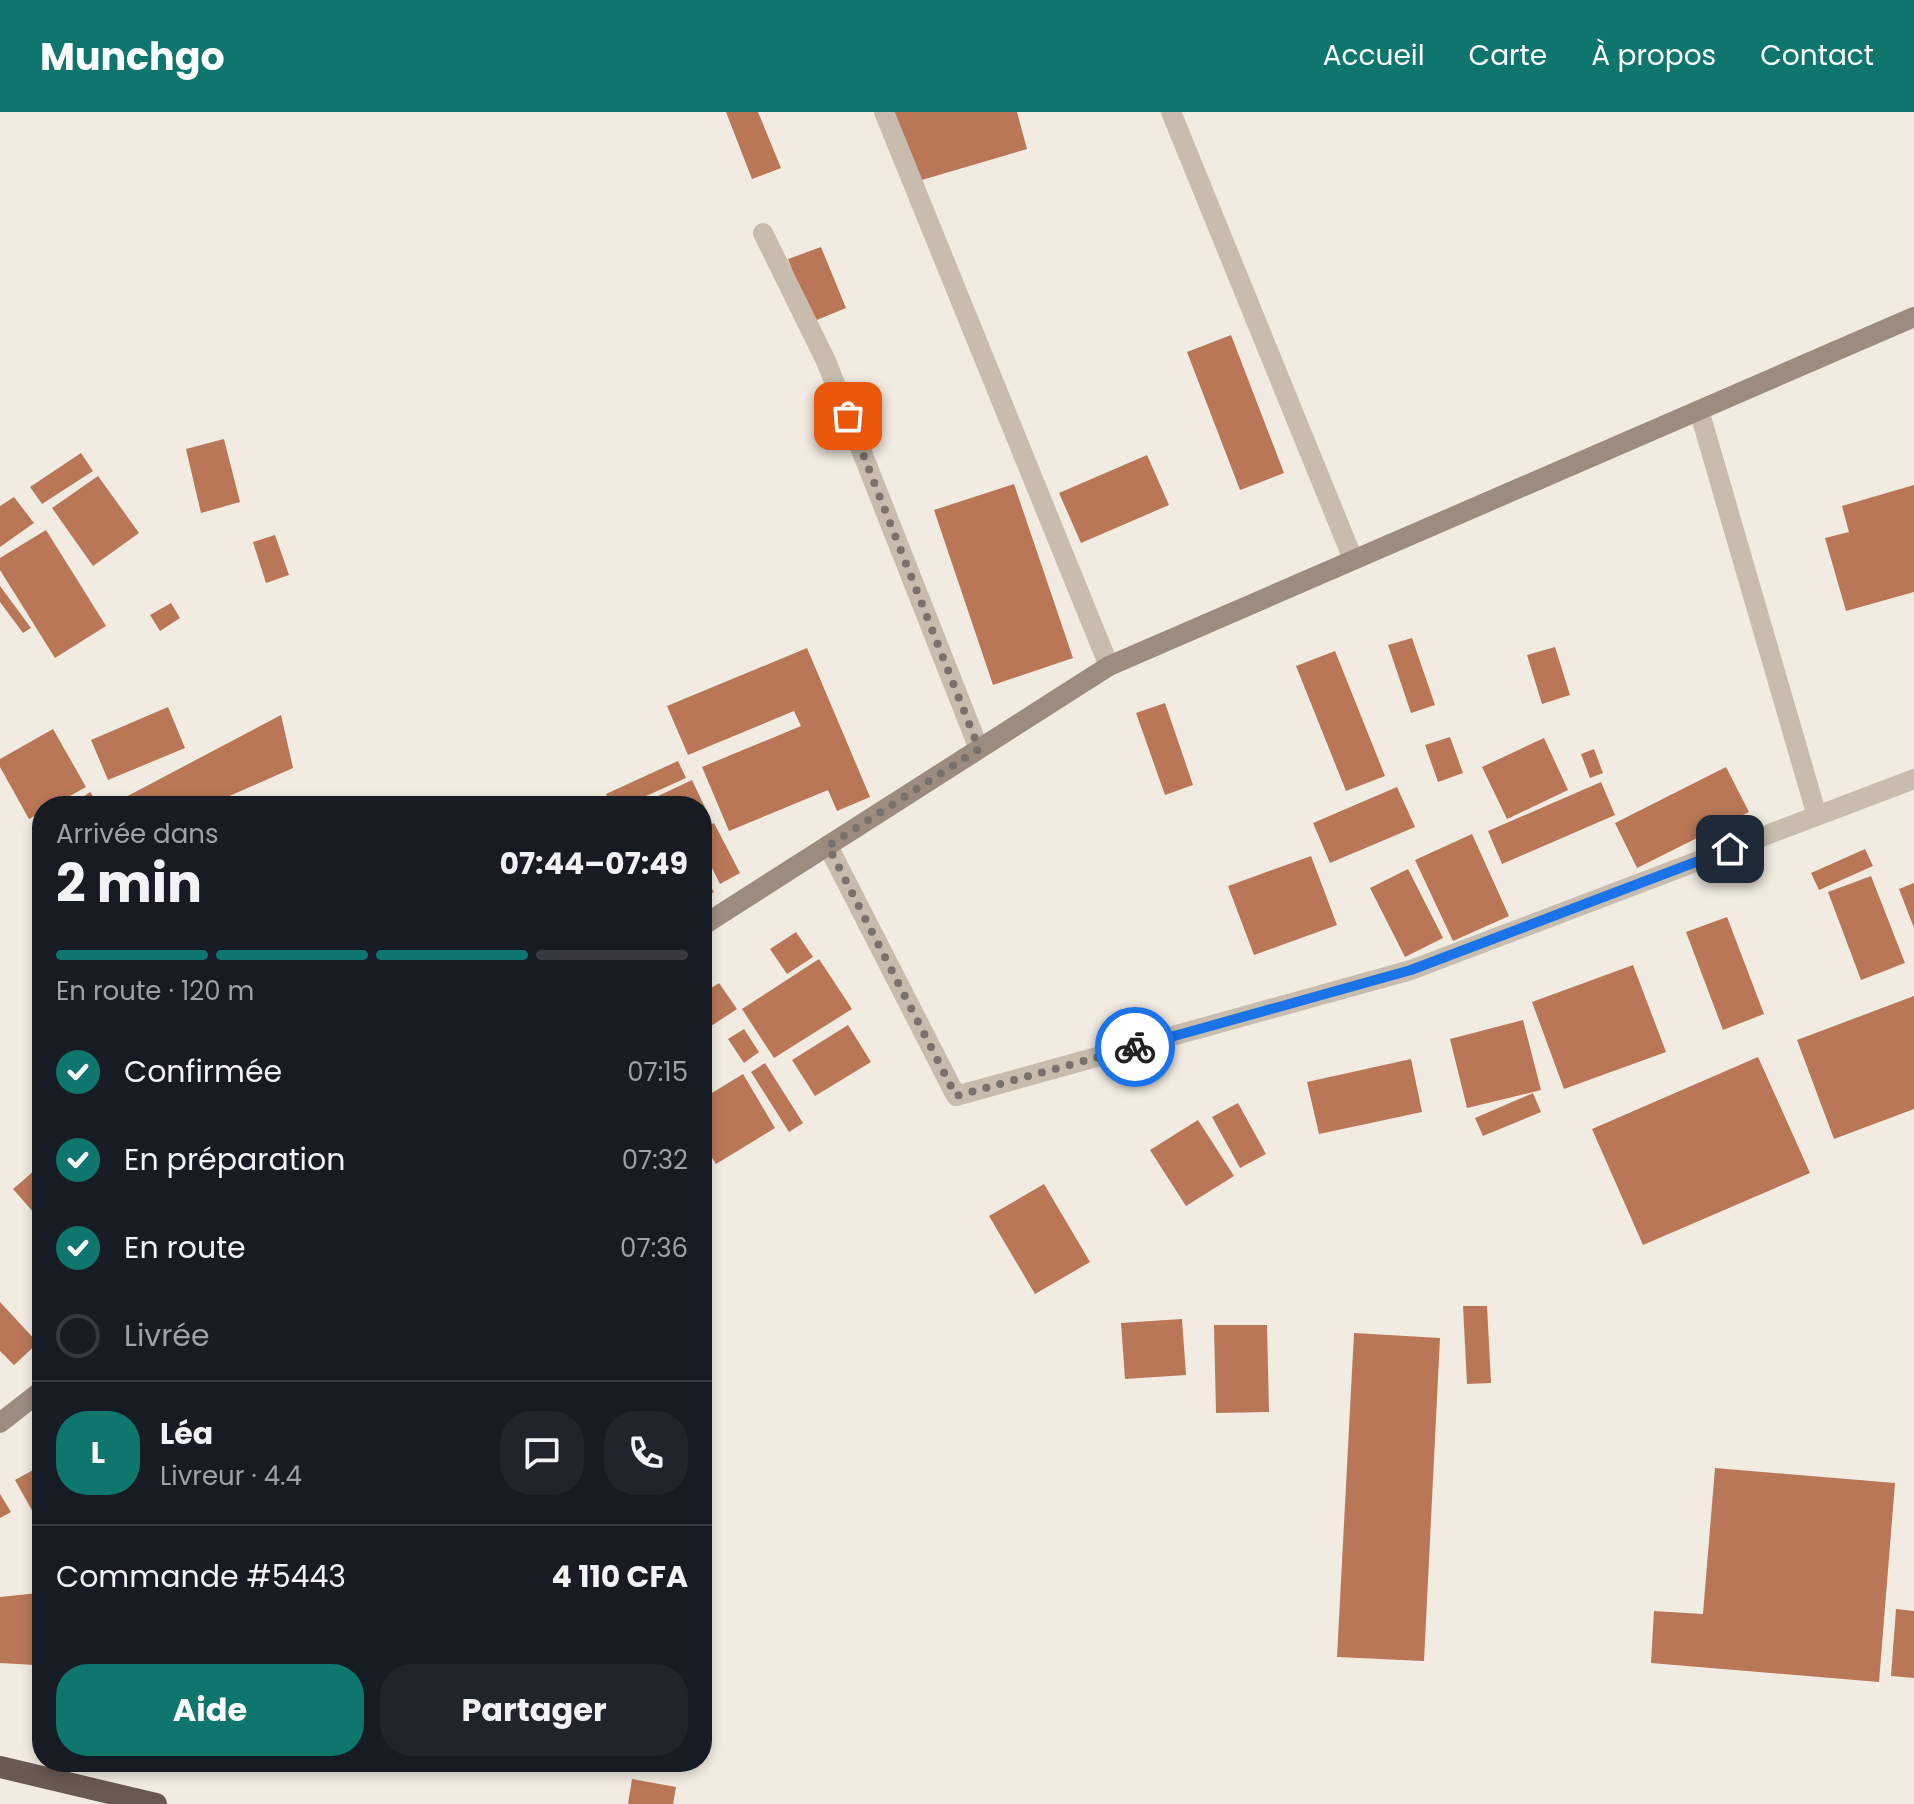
<!DOCTYPE html>
<html lang="fr">
<head>
<meta charset="utf-8">
<style>
  :root { --surface:#171b24; --page:#20242c; --text:#f1f3f6; --muted:#9ea1a6; --line:#363941; --accent:#0f766e }
  body { margin:0; font-family:Poppins,sans-serif; background:var(--page); color:var(--text); height:100vh; display:flex; flex-direction:column; font-size:30px; white-space:nowrap }
  * { box-sizing:border-box; margin:0 }
  p { font-size:26px; color:var(--muted) }
  .icon { flex:none; width:44px; height:44px; fill:none; stroke:currentColor; stroke-width:2; stroke-linecap:round; stroke-linejoin:round }
  .map { position:relative; flex:1; overflow:hidden }
  .details { position:absolute; left:32px; top:684px; width:680px; height:976px; display:flex; flex-direction:column; background:var(--surface); border-radius:32px; box-shadow:0 4px 12px #0003 }
  .details>* { flex:none }
  .pin { position:absolute; display:grid; place-items:center; width:68px; height:68px; color:#fff; margin:-34px; border-radius:16px; box-shadow:0 4px 12px #0006 }
  .courier { position:absolute; display:grid; place-items:center; width:80px; height:80px; margin:-40px; border:6px solid #1a73e8; border-radius:50%; background:#fff; color:#222; box-shadow:0 2px 10px #0007 }
  .head em { font-style:normal; font-weight:700 }
  .head div { display:flex; flex-direction:column-reverse }
  .head { display:flex; align-items:center; justify-content:space-between; height:136px; padding:0 24px }
  h1 { font-size:52px; font-weight:700; line-height:60px }
  .bar { display:grid; grid-template-columns:repeat(4,1fr); gap:12px 8px; align-content:center; height:96px; padding:0 24px }
  .bar i { height:10px; border-radius:6px; background:var(--line) }
  .bar .current { background:var(--accent) }
  .bar p { grid-column:span 4 }
  .line { display:flex; align-items:center; gap:20px; padding:0 24px; border-top:2px solid var(--line) }
  .line div { flex:1 }
  .round { display:grid; place-items:center; flex:none; width:84px; height:84px; border-radius:32px; background:var(--page) }
  ol { padding:0 24px; list-style:none }
  li { display:flex; align-items:center; gap:24px; height:88px }
  li p { margin-inline-start:auto }
  li .icon { padding:8px; border-radius:50%; background:var(--accent); color:#fff; stroke-width:4 }
  li:last-child { color:var(--muted) }
  li i { width:44px; height:44px; border:4px solid var(--line); border-radius:50% }
  .action { display:flex; gap:16px; margin-top:auto; padding:16px 24px }
  .action a { flex:1; height:92px; border-radius:32px; background:var(--accent); color:#fff; font-size:32px; font-weight:700; line-height:92px; text-align:center }
  .action a+a { background:var(--page); color:var(--text) }
  header { display:flex; align-items:center; gap:48px; box-sizing:border-box; height:112px; padding:0 40px; background:var(--accent); color:#fff }
  header strong { font-size:38px }
  nav { display:flex; gap:44px; margin-inline-start:auto; font-size:28px }
  .map>svg:first-child { display:block }
  .building { fill:#b97757 }
  .lines { fill:none; stroke-linecap:round; stroke-linejoin:round }
  .service { stroke:#c8bcae; stroke-width:20 }
  .minor { stroke:#c8bcae; stroke-width:20 }
  .secondary { stroke:#9c8c80; stroke-width:20 }
  .trunk { stroke:#685a52; stroke-width:22 }
  .done { stroke:#79716b; stroke-width:8; stroke-dasharray:0 14.4 }
  .route { stroke:#1a73e8; stroke-width:10 }
</style>
</head>
<body>
<header>
<strong>Munchgo</strong>
<nav><a>Accueil</a><a>Carte</a><a>À propos</a><a>Contact</a></nav>
</header>
<div class="map">
<svg width="1914" height="1692" viewBox="0 0 1914 1692">
  <rect width="100%" height="100%" fill="#f1ebe1"/>
  <path class="building" d="M726,0H758L781,56L752,67Z
    M894,0H1017L1027,37L915,70Z
    M821,135L846,196L812,210L788,147Z
    M1231,223L1284,361L1240,378L1187,240Z
    M224,327L240,390L201,401L186,337Z
    M81,341L93,359L42,392L30,375Z
    M1147,343L1169,393L1081,431L1059,381Z
    M98,364L139,421L93,454L52,396Z
    M1014,372L1073,546L993,573L934,398Z
    M1914,373V480L1846,499L1825,426L1849,420L1842,394Z
    M14,385L34,411L0,435V394Z
    M46,418L106,514L55,546L0,458V446Z
    M275,423L289,463L266,471L253,430Z
    M0,474L31,516L23,521L0,490Z
    M171,491L180,506L160,519L150,503Z
    M1412,526L1435,593L1411,601L1388,533Z
    M1555,535L1570,583L1542,592L1527,543Z
    M807,536L870,685L837,699L828,678L729,719L702,655L801,614L794,599L688,643L667,594Z
    M1335,539L1385,664L1346,679L1296,554Z
    M1165,591L1193,673L1165,683L1136,601Z
    M168,595L185,636L108,668L91,628Z
    M281,603L293,656L207,694H124L120,688Z
    M53,617L86,675L52,694H42V700L29,707L0,655V647Z
    M1450,625L1463,661L1438,670L1425,633Z
    M1544,626L1568,678L1507,707L1482,655Z
    M1594,637L1603,661L1590,666L1581,642Z
    M678,649L686,666L624,694H612L606,682Z
    M1726,655L1749,700L1637,756L1615,711Z
    M692,668L711,708L702,712V694H637Z
    M1601,670L1615,703L1502,752L1488,719Z
    M1397,675L1415,715L1330,751L1313,711Z
    M90,680L100,694H70Z
    M714,711L740,761L720,772L702,736V717Z
    M1472,722L1509,804L1453,829L1415,748Z
    M1865,737L1873,754L1819,778L1811,761Z
    M1311,744L1337,813L1254,843L1228,774Z
    M1408,757L1443,826L1405,845L1370,776Z
    M702,760L714,780L702,786Z
    M1871,764L1905,851L1861,868L1828,780Z
    M1914,771V816L1899,777Z
    M1727,805L1764,902L1723,918L1686,820Z
    M796,820L813,845L787,862L770,837Z
    M819,847L852,897L774,946L742,897Z
    M1633,853L1666,940L1564,977L1532,890Z
    M719,871L737,897L702,920V882Z
    M1914,884V997L1834,1027L1797,928Z
    M1523,908L1541,978L1467,996L1450,927Z
    M848,913L871,950L815,984L792,948Z
    M744,917L759,940L744,951L728,927Z
    M1758,945L1810,1061L1643,1133L1592,1017Z
    M1411,947L1422,1000L1319,1022L1307,970Z
    M765,951L803,1011L789,1020L751,960Z
    M743,962L775,1016L716,1052L702,1030V987Z
    M1533,981L1541,1000L1483,1024L1475,1006Z
    M1238,991L1266,1042L1240,1056L1212,1005Z
    M1198,1008L1234,1064L1186,1094L1150,1038Z
    M42,1052V1110L13,1077Z
    M1044,1072L1090,1150L1035,1182L989,1104Z
    M0,1190L38,1231L14,1253L0,1239Z
    M1463,1194H1487L1491,1271L1467,1272Z
    M1182,1207L1186,1263L1125,1267L1121,1211Z
    M1214,1213H1267L1269,1300L1216,1301Z
    M1354,1221L1440,1226L1424,1549L1337,1545Z
    M42,1353V1398L34,1402L15,1368Z
    M1715,1356L1895,1371L1879,1570L1651,1551L1654,1499L1703,1502Z
    M0,1382L11,1400L0,1406Z
    M38,1481L35,1553L0,1551V1485Z
    M1896,1497L1914,1499V1566L1891,1564Z
    M40,1563H42V1601L36,1600Z
    M632,1667L676,1675L673,1692H628Z"/>
  <g class="lines">
    <path class="service" d="M763,121L826,249L979,637"/>
    <path class="minor" d="M884,0L1109,554
      M1171,0L1353,447
      M1699,298L1817,704
      M828,734L956,984L1411,858L1914,667"/>
    <path class="secondary" d="M702,814L1109,554L1914,205
      M0,1311L42,1278"/>
    <path class="trunk" d="M0,1655L156,1692"/>
  </g>
  <g class="lines">
    <path class="done" d="M848,304L979,637L828,734L956,984L1135,935"/>
    <path class="route" d="M1135,935L1411,858L1730,737"/>
  </g>
</svg>
<div class="pin" style="left:848px;top:304px;background:#ea580c"><svg class="icon" aria-label="bag" viewBox="0 0 24 24"><path d="M5 8h14l-1 12H6zM9 8a3 3 0 0 1 6 0"/></svg></div>
<div class="pin" style="left:1730px;top:737px;background:#1f2937"><svg class="icon" aria-label="home" viewBox="0 0 24 24"><path d="M3 11l9-7 9 7M6 9v11h12V9"/></svg></div>
<div class="courier" style="left:1135px;top:935px"><svg class="icon" aria-label="bike" viewBox="0 0 24 24"><circle cx="6" cy="16" r="4"/><circle cx="18" cy="16" r="4"/><path d="M6 16l4-8h5l3 8M10 8l3 8H6M13 5h3"/></svg></div>
<section class="details">
<div class="head"><div><h1>2 min</h1><p>Arrivée dans</p></div><em>07:44–07:49</em></div>
<div class="bar"><i class="current"></i><i class="current"></i><i class="current"></i><i></i><p>En route · 120 m</p></div>
<ol>
<li><svg class="icon" aria-label="check" viewBox="0 0 24 24"><path d="M5 12l5 5 9-10"/></svg>Confirmée<p>07:15</p></li>
<li><svg class="icon" aria-label="check" viewBox="0 0 24 24"><path d="M5 12l5 5 9-10"/></svg>En préparation<p>07:32</p></li>
<li><svg class="icon" aria-label="check" viewBox="0 0 24 24"><path d="M5 12l5 5 9-10"/></svg>En route<p>07:36</p></li>
<li><i></i>Livrée</li>
</ol>
<div class="line" style="height:144px"><b class="round" style="background:var(--accent);color:#fff">L</b><div><b>Léa</b><p>Livreur · 4.4</p></div><a class="round"><svg class="icon" aria-label="chat" viewBox="0 0 24 24"><path d="M4 5h16v11H9l-5 4z"/></svg></a><a class="round"><svg class="icon" aria-label="phone" viewBox="0 0 24 24"><path d="M5 4h4l2 5-3 2q2 4 5 5l2-3 5 2v4C11 20 4 13 5 4z"/></svg></a></div>
<div class="line" style="height:104px"><div>Commande #5443</div><b>4 110 CFA</b></div>
<div class="action"><a>Aide</a><a>Partager</a></div>
</section>
</div>
</body>
</html>
